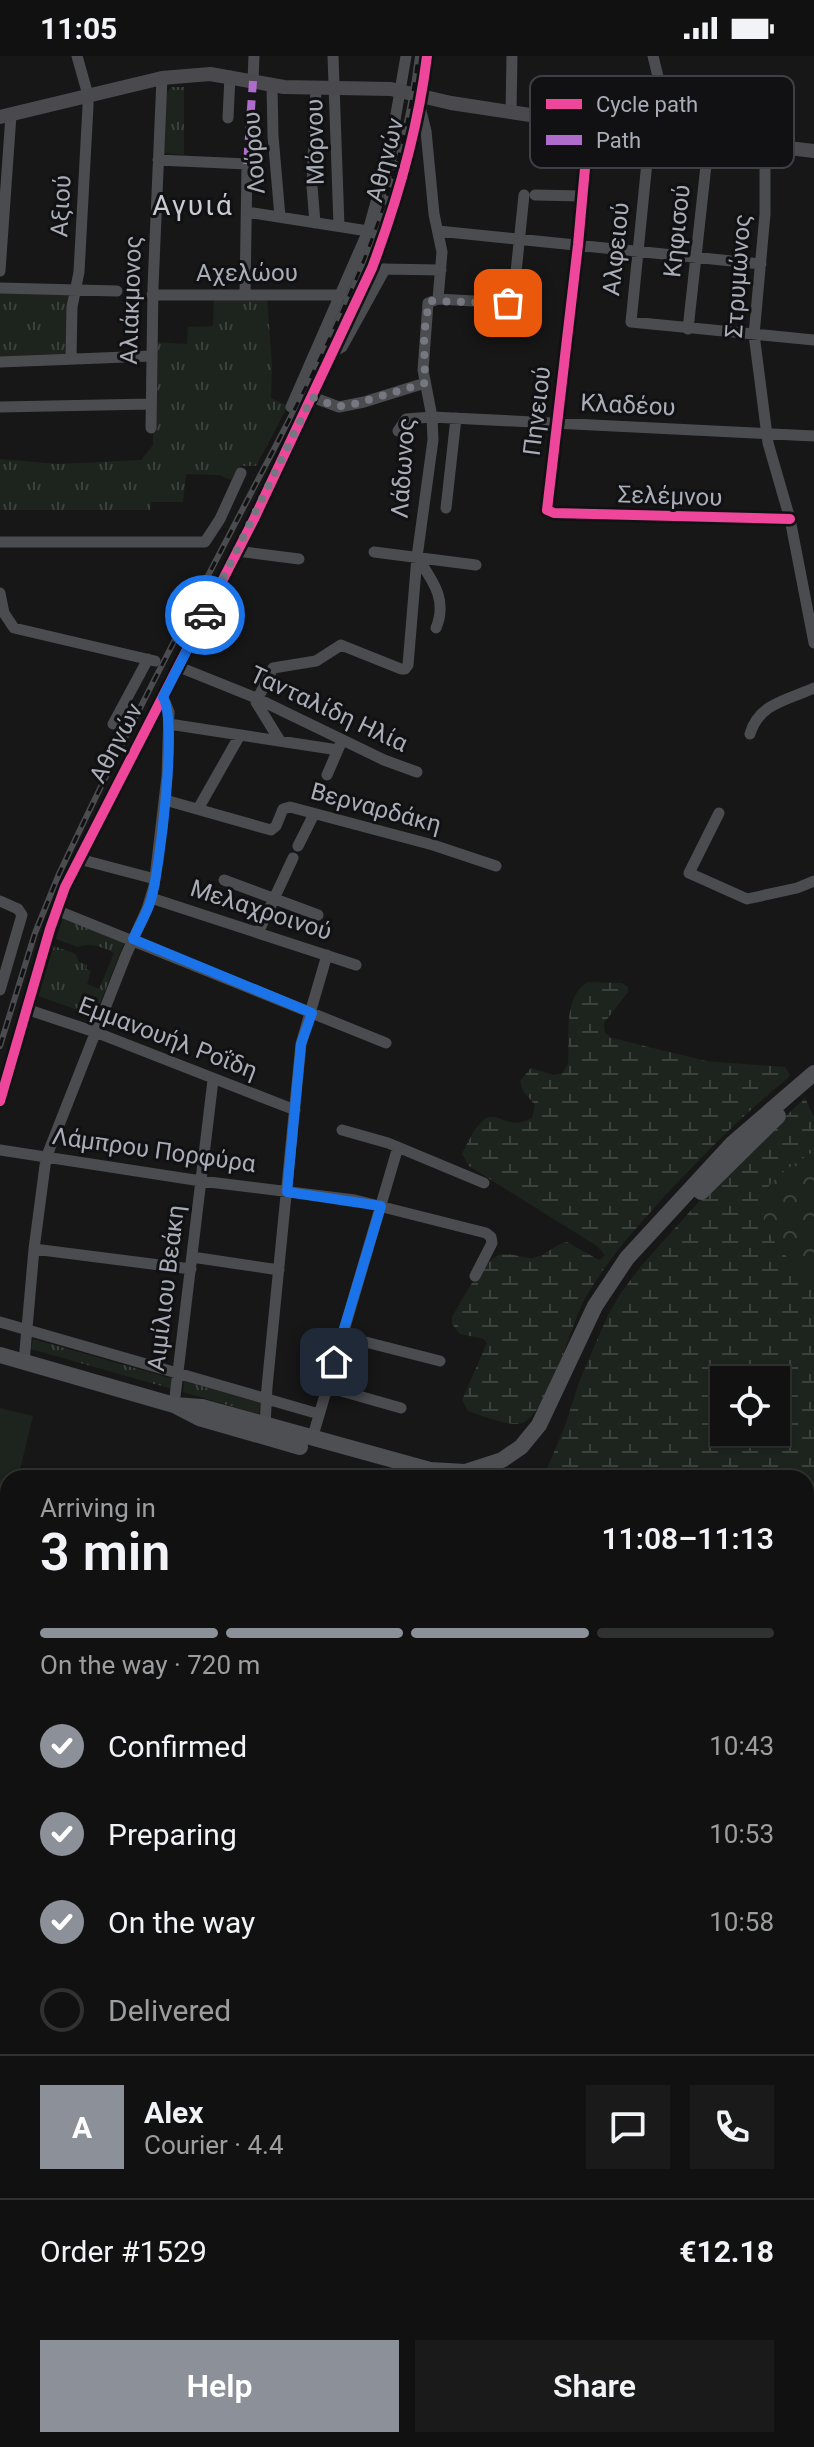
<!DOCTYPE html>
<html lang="en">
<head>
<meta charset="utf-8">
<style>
  :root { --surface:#111; --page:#1a1a1a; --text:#f1f3f6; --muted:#9c9d9f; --line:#303131; --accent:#8c9099 }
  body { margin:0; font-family:Roboto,sans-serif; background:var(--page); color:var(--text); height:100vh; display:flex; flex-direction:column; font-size:30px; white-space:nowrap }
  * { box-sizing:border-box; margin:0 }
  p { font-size:26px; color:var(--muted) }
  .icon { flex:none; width:44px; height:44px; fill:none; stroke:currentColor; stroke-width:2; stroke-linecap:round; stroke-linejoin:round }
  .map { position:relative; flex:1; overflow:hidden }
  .drawer { position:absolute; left:0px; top:1414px; width:814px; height:978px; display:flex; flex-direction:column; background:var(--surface); border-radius:24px 24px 0 0; box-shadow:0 2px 6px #0004,0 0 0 2px var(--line) }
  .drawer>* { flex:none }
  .buttons { position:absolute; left:710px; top:1310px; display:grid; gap:16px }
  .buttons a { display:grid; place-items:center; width:80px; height:80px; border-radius:0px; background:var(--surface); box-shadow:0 2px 6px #0004,0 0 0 2px var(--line); font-size:40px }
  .pin { position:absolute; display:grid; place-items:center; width:68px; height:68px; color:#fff; margin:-34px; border-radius:16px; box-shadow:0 4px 12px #0006 }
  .courier { position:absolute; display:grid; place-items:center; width:80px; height:80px; margin:-40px; border:6px solid #1a73e8; border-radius:50%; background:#fff; color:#222; box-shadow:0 2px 10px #0007 }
  .summary em { font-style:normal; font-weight:600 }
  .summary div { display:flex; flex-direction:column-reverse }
  .summary { display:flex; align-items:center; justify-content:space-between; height:136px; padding:0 40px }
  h1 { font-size:52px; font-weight:600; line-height:60px }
  .bar { display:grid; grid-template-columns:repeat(4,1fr); gap:12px 8px; align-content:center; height:96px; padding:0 40px }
  .bar i { height:10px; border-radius:6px; background:var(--line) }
  .bar .on { background:var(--accent) }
  .bar p { grid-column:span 4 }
  .line { display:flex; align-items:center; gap:20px; padding:0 40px; border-top:2px solid var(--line) }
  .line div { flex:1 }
  .round { display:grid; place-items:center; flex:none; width:84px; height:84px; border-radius:0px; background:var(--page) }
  ol { padding:0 40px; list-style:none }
  li { display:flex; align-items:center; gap:24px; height:88px }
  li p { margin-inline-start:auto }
  li .icon { padding:8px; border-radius:50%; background:var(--accent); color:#fff; stroke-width:4 }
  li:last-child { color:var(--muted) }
  li i { width:44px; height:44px; border:4px solid var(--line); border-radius:50% }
  .primary-button { display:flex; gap:16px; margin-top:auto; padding:16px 40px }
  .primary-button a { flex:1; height:92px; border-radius:0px; background:var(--accent); color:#fff; font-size:32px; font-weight:600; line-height:92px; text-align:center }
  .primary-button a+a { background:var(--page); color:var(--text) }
  .status { display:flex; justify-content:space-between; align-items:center; height:56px; padding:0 40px; background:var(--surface); direction:ltr }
  .status svg { height:22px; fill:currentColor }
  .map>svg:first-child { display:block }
  .grass { fill:url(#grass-tufts) }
  .forest { fill:url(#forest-crowns) }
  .wetland { fill:url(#wetland-marsh); fill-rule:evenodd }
  .pitch { fill:#1d241e }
  .water { fill:url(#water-ripples) }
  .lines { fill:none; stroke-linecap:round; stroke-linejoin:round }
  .minor { stroke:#4b4c50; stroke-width:11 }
  .tertiary { stroke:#4b4c50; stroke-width:14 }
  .secondary { stroke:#4a4a4e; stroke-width:14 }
  .primary { stroke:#4d4f52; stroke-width:16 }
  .rail-casing { stroke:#4b4c4f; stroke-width:6 }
  .rail { stroke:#111113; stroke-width:3; stroke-dasharray:9; stroke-linecap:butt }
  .quiet { stroke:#b06ccc; stroke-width:8; stroke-dasharray:16 8; stroke-linecap:butt }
  .cycleway-casing { stroke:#111113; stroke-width:15 }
  .cycleway { stroke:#ed469a; stroke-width:10 }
  .done { stroke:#757880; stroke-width:8; stroke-dasharray:0 14.4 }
  .route { stroke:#1a73e8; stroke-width:10 }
  .labels { text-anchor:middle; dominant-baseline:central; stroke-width:6; stroke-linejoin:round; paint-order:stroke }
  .street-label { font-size:24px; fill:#a8adb8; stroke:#111113 }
  .quarter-label { font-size:28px; letter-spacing:2px; fill:#c9ccd4; stroke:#111113 }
  .key { fill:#111113; stroke:#3e4045; stroke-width:2 }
  .key-label { font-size:22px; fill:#a8adb8 }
</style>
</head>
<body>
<div class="status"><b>11:05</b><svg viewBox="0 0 49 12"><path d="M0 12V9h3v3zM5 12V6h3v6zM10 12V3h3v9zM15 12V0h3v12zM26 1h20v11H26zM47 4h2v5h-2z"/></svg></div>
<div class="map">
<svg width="814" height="2391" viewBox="0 0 814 2391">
  <defs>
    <pattern id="grass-tufts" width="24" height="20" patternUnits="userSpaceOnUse" patternTransform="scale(2)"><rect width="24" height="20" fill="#1d241e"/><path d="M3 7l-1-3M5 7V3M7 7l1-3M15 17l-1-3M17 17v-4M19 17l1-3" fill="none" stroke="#3b413d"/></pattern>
    <pattern id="forest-crowns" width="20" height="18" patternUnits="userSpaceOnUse" patternTransform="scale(2)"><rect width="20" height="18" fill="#1d241e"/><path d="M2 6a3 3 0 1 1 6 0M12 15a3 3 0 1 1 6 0" fill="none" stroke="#3b413d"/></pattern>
    <pattern id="wetland-marsh" width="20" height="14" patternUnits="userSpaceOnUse" patternTransform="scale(2)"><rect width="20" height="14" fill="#1d241e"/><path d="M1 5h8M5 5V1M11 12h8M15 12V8" fill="none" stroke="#3b413d"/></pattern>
    <pattern id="water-ripples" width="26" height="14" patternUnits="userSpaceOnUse" patternTransform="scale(2)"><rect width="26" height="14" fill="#2a3239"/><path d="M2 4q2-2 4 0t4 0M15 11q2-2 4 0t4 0" fill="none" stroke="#464d54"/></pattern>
  </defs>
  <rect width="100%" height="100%" fill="#171717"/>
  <path class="grass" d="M171,31H184V99L162,97L167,37Z
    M0,237L68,239L66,300L0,302Z
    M214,241L267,242L272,309L271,342L288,350L256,410H240L231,424L219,419L186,418L183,446H151L150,454H0V403L58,408L141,404L153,389L154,286L187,288L188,271L213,270Z
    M63,862L125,884L95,960L38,940L54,890L76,898L79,906L87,909L86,913L91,915L87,928L99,933L114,897C103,891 91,886 78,891L56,883Z
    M33,1283L173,1323L172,1333L31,1293Z
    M184,1325L260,1347L259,1358L183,1336Z"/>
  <path class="forest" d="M814,1095V1224C791,1209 755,1173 763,1142C768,1122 798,1106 814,1095Z
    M806,1612L814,1617V1717L806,1718Z"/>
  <path class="wetland" d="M588,926L622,927L628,931V936L604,967L605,977L612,982L706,1005L785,1011L790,1019L787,1023C742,1059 702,1100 663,1142C636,1172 608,1203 587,1239C567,1273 557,1341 526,1365C515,1374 481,1359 468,1355L462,1344L487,1287L484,1283L460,1278L452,1268V1261C462,1245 483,1201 502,1198C512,1197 523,1203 533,1202C546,1200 555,1188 567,1186L597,1203L600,1204L605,1199L597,1190L469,1110L462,1098C495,1028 496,1082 532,1062L535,1049L523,1035L520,1025L531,1012L553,1019L563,1017L568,1008C570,982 562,941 588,926Z
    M805,1042L814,1061V1095C798,1106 768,1122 763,1142C755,1173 791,1209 814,1224V1617L806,1612V1422H543L565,1370L579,1326L607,1261L621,1237L641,1210L721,1121ZM724,1324H776V1376H724Z"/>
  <path class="pitch" d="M0,1352L33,1360L18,1422H8V1438L0,1436Z"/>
  <path class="water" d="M814,1790V2391H355L356,2384H806V1792Z"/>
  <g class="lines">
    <path class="minor" d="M333,0L339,170
      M653,0L672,79
      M253,25L254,0
      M272,29L273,80L280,161
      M511,56L512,0
      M228,62L230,20
      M589,68L578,189L547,454L554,457L790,463
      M650,76L631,266L814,284
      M765,90V158L754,279L756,294L768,387L790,463L814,587
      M158,104L247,108L245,239
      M535,139L582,140
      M247,156L368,175
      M315,167L312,130L316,32
      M438,175L761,208
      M381,213L441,214
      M0,215L11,59
      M0,232L117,235
      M152,239H342
      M438,243L508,247L513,245L524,139
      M688,273L709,82
      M333,296L342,291L385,213
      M71,303L72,251L79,216L88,50V39L77,0
      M0,306L151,300
      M312,341L339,351L364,346L425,327
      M0,351L151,348
      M291,351L368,175L389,99L406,0
      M151,372L153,231L162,22
      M398,375L406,363L432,361L814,380
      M446,452L456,362
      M0,486H205L220,463L241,417
      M237,495L299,503
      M374,496L476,509
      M417,501C432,524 448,543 436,572
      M0,537L4,557L14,572L155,605
      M179,611L256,642L384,704L417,716
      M113,668L148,603
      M169,668L338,694
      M750,678C759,647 788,644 814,632
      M280,685L256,646L273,612L316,605L341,589L401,613H405L408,609L417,501L433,384L432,361L423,314L428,247L438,243L442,196L434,158L426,75L420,51
      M327,719L340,689
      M165,744L271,774L276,770L283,753L290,751L433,789L496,810
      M198,753L240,679
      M719,757L689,817L747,843L797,832L814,825
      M298,790L314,758
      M79,803L155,823
      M224,824L318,859
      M151,842L356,909
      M0,845L18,853L22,859L0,934
      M56,854L386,987
      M258,877L293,802
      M26,953L95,976L295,1054
      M342,1074L388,1087L484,1127
      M0,1094L201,1125L355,1144L486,1177L491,1181L492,1187L475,1220
      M34,1193L191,1213
      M192,1201L279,1214
      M0,1266L319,1358
      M342,1280L440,1305
      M24,1306L34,1193L46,1102L126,899L147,853L154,830L167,720L169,656L163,641
      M327,1331L401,1352
      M174,1349L213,1024
      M265,1370L267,1331L301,988L327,899
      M312,1383L398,1091
      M0,1446L8,1450
      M0,1665L8,1677L4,1697L5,1740L0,1796
      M806,1728L814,1727
      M0,1810L8,1808
      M0,1975V1991
      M0,2131L8,2130"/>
    <path class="tertiary" d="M0,1045L50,873L65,831L254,463L372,212C398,143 418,74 427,0"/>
    <path class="secondary" d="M0,61L162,22L210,18L284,31L391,33L451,47L589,68L814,95"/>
    <path class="primary" d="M701,1136L778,1060
      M0,1299L174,1349L199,1362L300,1391
      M174,1349L202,1351L430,1414L465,1416L502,1404L521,1391L539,1369L595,1250L627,1202L733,1087L814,1017"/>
    <defs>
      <path id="rail" d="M0,990L35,877L59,818C119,690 185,564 250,439C323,299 400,159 418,0"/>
    </defs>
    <use href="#rail" class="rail-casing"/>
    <use href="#rail" class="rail"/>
    <path class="quiet" d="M247,108L253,25"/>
    <defs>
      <path id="cycleway" d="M589,68L578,189L547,454L554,457L790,463
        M0,1045L50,873L65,831L254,463L372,212C398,143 418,74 427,0"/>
    </defs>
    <use href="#cycleway" class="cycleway-casing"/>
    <use href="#cycleway" class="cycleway"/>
  </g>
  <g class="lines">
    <path class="done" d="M205,559L312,341L335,350H348L425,327L424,278L429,245L508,247"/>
    <path class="route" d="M205,559L163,641C178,666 160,811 151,844C147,857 139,870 133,883L312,957L301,988L287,1136L381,1150L334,1306"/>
  </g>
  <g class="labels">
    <g class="street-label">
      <text transform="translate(315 86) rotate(-91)">Μόρνου</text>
      <text transform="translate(254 97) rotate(-94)">Λούρου</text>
      <text transform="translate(385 104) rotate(-75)">Αθηνών</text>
      <text transform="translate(61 150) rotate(-87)">Αξιού</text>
      <text transform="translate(677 175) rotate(-84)">Κηφισού</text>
      <text transform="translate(616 193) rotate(-84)">Αλφειού</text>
      <text x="247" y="217">Αχελώου</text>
      <text transform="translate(738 220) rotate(-86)">Στρυμώνος</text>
      <text transform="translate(131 244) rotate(-88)">Αλιάκμονος</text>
      <text transform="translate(628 349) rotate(3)">Κλαδέου</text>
      <text transform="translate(537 355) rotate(-83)">Πηνειού</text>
      <text transform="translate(403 412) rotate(-86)">Λάδωνος</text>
      <text transform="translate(670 440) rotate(2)">Σελέμνου</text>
      <text transform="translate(329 653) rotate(25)">Τανταλίδη Ηλία</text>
      <text transform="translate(116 687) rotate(-62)">Αθηνών</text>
      <text transform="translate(376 752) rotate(15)">Βερναρδάκη</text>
      <text transform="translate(261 854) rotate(18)">Μελαχροινού</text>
      <text transform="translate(168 982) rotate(21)">Εμμανουήλ Ροΐδη</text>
      <text transform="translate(154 1094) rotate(8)">Λάμπρου Πορφύρα</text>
      <text transform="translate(166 1232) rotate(-83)">Αιμίλιου Βεάκη</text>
    </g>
    <g class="quarter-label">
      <text x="193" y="149">Αγυιά</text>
    </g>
  </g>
  <rect x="530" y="20" width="264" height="92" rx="12" class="key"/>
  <rect x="546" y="43" width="36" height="10" fill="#ed469a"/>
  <rect x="546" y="79" width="36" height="10" fill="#b06ccc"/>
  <g class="key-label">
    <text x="596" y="56">Cycle path</text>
    <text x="596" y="92">Path</text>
  </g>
</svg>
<div class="buttons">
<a><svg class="icon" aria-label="locate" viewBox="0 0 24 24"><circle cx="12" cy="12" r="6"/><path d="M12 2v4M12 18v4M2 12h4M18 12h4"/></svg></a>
</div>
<div class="pin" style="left:508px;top:247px;background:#ea580c"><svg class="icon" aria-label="bag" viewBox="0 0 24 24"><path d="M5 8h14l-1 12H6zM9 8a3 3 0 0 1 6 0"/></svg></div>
<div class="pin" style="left:334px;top:1306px;background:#1f2937"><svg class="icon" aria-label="home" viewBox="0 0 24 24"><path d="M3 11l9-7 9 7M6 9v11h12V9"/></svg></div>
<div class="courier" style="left:205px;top:559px"><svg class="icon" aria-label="car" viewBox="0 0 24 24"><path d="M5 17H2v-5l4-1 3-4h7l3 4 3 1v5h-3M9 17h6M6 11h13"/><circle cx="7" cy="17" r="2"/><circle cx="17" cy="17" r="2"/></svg></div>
<section class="drawer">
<div class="summary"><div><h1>3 min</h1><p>Arriving in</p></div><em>11:08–11:13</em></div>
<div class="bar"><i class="on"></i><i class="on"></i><i class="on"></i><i></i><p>On the way · 720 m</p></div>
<ol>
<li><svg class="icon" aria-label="check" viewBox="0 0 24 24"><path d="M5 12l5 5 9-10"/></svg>Confirmed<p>10:43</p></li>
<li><svg class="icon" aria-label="check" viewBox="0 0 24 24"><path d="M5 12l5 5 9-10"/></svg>Preparing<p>10:53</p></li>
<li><svg class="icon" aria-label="check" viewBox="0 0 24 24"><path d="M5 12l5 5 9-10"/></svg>On the way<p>10:58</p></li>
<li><i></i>Delivered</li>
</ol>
<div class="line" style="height:144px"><b class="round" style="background:var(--accent);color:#fff">A</b><div><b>Alex</b><p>Courier · 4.4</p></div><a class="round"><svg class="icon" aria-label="chat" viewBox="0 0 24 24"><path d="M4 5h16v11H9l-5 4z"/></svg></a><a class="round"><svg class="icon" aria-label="phone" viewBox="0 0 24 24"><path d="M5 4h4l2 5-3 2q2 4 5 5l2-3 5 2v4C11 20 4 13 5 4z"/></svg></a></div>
<div class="line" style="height:104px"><div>Order #1529</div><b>€12.18</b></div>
<div class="primary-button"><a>Help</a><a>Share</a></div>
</section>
</div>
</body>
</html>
